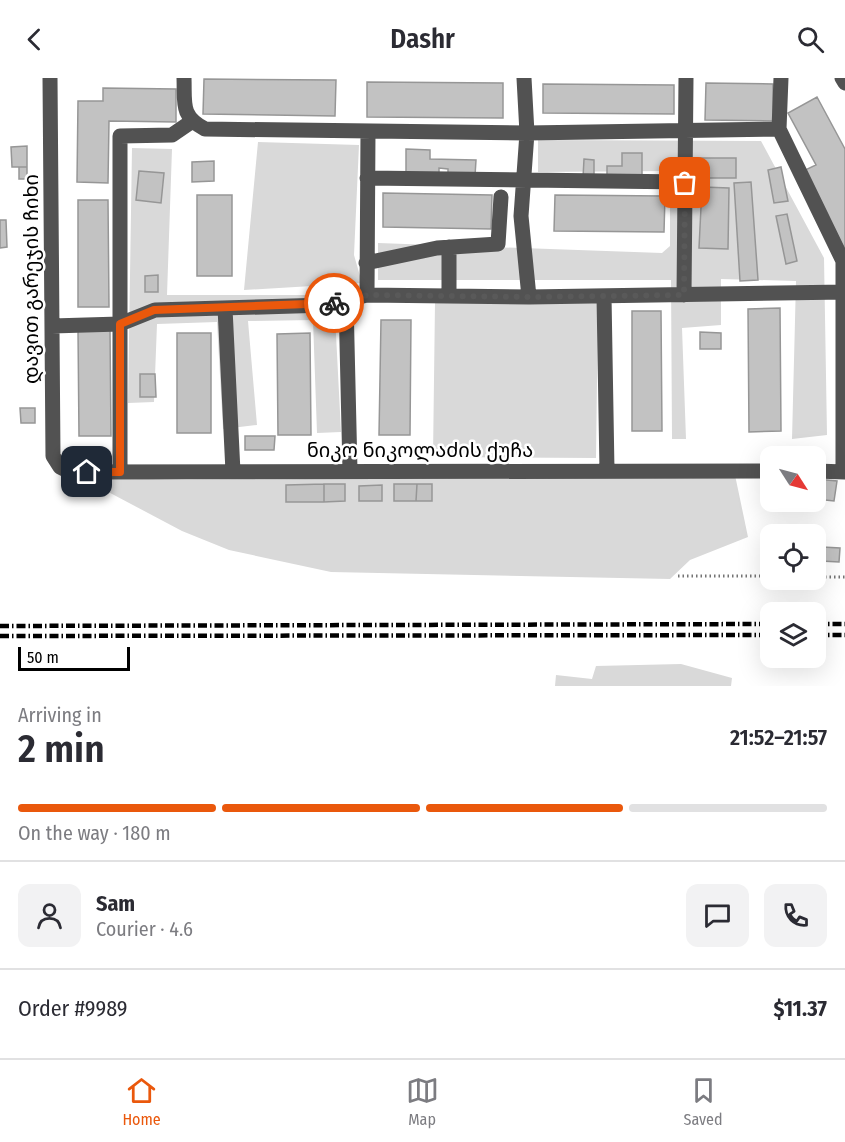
<!DOCTYPE html>
<html lang="en">
<head>
<meta charset="utf-8">
<style>
  :root { --surface:#fff; --page:#f2f2f3; --text:#2b2b33; --muted:#7c7c81; --line:#e1e1e2; --accent:#ea580c }
  body { margin:0; font-family:"Fira Sans Condensed","Noto Sans Georgian",sans-serif; background:var(--page); color:var(--text); height:100vh; display:flex; flex-direction:column; font-size:22px; white-space:nowrap }
  * { box-sizing:border-box; margin:0 }
  p { font-size:20px; color:var(--muted) }
  .icon { flex:none; width:33px; height:33px; fill:none; stroke:currentColor; stroke-width:2; stroke-linecap:round; stroke-linejoin:round }
  .map { position:relative; height:608px; overflow:hidden }
  .drawer { display:flex; flex-direction:column; background:var(--surface); flex:1 }
  .drawer>* { flex:none }
  .needle { width:39px; rotate:126deg }
  .controls { position:absolute; left:760px; top:368px; display:grid; gap:12px }
  .controls a { display:grid; place-items:center; width:66px; height:66px; border-radius:12px; background:var(--surface); box-shadow:0 6px 24px #0002; font-size:30px }
  .scale { position:absolute; left:18px; bottom:15px; width:112px; box-sizing:border-box; padding-left:6px; border:3px solid #000; border-top:0; font-size:16px; line-height:21px; white-space:nowrap; color:#000; -webkit-text-stroke:4px #fff; paint-order:stroke }
  .pin { position:absolute; display:grid; place-items:center; width:51px; height:51px; color:#fff; margin:-26px; border-radius:12px; box-shadow:0 3px 9px #0006 }
  .courier { position:absolute; display:grid; place-items:center; width:60px; height:60px; margin:-30px; border:4px solid #ea580c; border-radius:50%; background:#fff; color:#222; box-shadow:0 2px 8px #0007 }
  .overview em { font-style:normal; font-weight:600 }
  .overview div { display:flex; flex-direction:column-reverse }
  .overview { display:flex; align-items:center; justify-content:space-between; height:102px; padding:0 18px }
  h1 { font-size:39px; font-weight:600; line-height:45px }
  .bar { display:grid; grid-template-columns:repeat(4,1fr); gap:9px 6px; align-content:center; height:72px; padding:0 18px }
  .bar i { height:8px; border-radius:4px; background:var(--line) }
  .bar .active { background:var(--accent) }
  .bar p { grid-column:span 4 }
  .line { display:flex; align-items:center; gap:15px; padding:0 18px; border-top:2px solid var(--line) }
  .line div { flex:1 }
  .round { display:grid; place-items:center; flex:none; width:63px; height:63px; border-radius:12px; background:var(--page) }
  header { display:flex; justify-content:space-between; align-items:center; height:78px; padding:0 18px; background:var(--surface); font-size:27px; font-weight:600 }
  .tab-bar { display:flex; justify-content:space-around; align-items:center; height:84px; border-top:2px solid var(--line); background:var(--surface); font-size:16px; color:var(--muted) }
  .tab-bar a { display:grid; justify-items:center; gap:3px }
  .tab-bar .active { color:var(--accent) }
  .map>svg:first-child { display:block }
  .green { fill:#d9d9d9 }
  .building { fill:#c2c2c2; stroke:#969696; stroke-width:1.5 }
  .lines { fill:none; stroke-linecap:round; stroke-linejoin:round }
  .path { stroke:#747474; stroke-width:3; stroke-dasharray:1.5 3; stroke-linecap:butt }
  .minor { stroke:#525252; stroke-width:15 }
  .rail { stroke:#000; stroke-width:4.5; stroke-dasharray:9 3 1.5 3; stroke-linecap:butt }
  .done { stroke:#595959; stroke-width:6; stroke-dasharray:0 10.8 }
  .route { stroke:#ea580c; stroke-width:8 }
  .labels { text-anchor:middle; dominant-baseline:central; stroke-width:5; stroke-linejoin:round; paint-order:stroke }
  .street-label { font-size:20px; fill:#000; stroke:#fff }
</style>
</head>
<body>
<header><svg class="icon" aria-label="back" viewBox="0 0 24 24"><path d="M15 5l-7 7 7 7"/></svg>Dashr<svg class="icon" aria-label="search" viewBox="0 0 24 24"><circle cx="10" cy="10" r="6"/><path d="M15 15l6 6"/></svg></header>
<div class="map">
<svg width="845" height="608" viewBox="0 0 845 608">
  <rect width="100%" height="100%" fill="#fff"/>
  <path class="green" d="M538,62L761,63L824,180L827,357L792,361L796,203L721,201V247L682,250L686,361H672L671,202H378V165L662,175L670,168V93L538,94Z
    M258,64L359,67L354,177L362,205L244,212Z
    M132,70L172,71L167,217H334L341,354L317,355L313,242L248,243L257,347L223,351L217,244L157,246L154,324L128,325Z
    M435,224L598,225L596,380L433,379Z
    M735,397L748,459L690,482L670,501L331,494L229,472L182,453L80,399L186,402Z
    M681,586L732,600L731,608H555L556,597L592,601L596,588Z"/>
  <path class="building" d="M204,1L336,2L335,38L203,36Z
    M367,4L503,5V40L367,39Z
    M706,5L773,6V43L705,42Z
    M543,6L674,7V36L543,35Z
    M103,10L176,11V44L109,43L108,105L77,104L78,23H103Z
    M817,19L845,71V172L803,93L816,87L788,35Z
    M27,68V89H12L11,69Z
    M406,71L430,72V81L476,82L475,98L448,97V91L439,90V96H406Z
    M622,75H642V100L607,99V88H622Z
    M695,80H736V100H696Z
    M584,81L594,82V100H583Z
    M214,83V103L192,104V84Z
    M19,89H27V101H19Z
    M781,89L788,123L774,125L768,92Z
    M139,93L164,95L161,125L136,122Z
    M751,104L758,202L740,203L734,105Z
    M702,109L729,110L728,171L699,170Z
    M383,115L492,117L491,151L383,149Z
    M197,117H232V198H197Z
    M555,117L665,118L664,154L554,153Z
    M78,122H108L109,229H78Z
    M787,136L797,183L786,186L776,138Z
    M0,142H6L7,169L0,170Z
    M158,197V214H145V198Z
    M780,230L781,353L749,354L748,231Z
    M632,233H661L662,353H632Z
    M381,242H411L410,357H379Z
    M78,252H110L111,358H79Z
    M700,254L721,255V271H700Z
    M177,255H211V355H177Z
    M310,255L311,357H278L277,256Z
    M140,296H155L156,319H140Z
    M20,330H35V345H21Z
    M245,358H275L274,372H245Z
    M816,401L837,403L834,423L816,421Z
    M324,406V424H286V407Z
    M324,406H345V423L324,424Z
    M394,406H417L416,423H394Z
    M417,406H432V423H416Z
    M382,407V423H359V408Z
    M822,469L840,470L839,484L821,483Z"/>
  <g class="lines">
    <path class="path" d="M678,498H771
      M816,499H845"/>
    <path class="minor" d="M50,0L53,378L60,389L70,394L771,393
      M184,0C185,25 180,38 205,51L527,55L779,51
      M524,0L527,55L521,138L529,219
      M781,0L779,51L843,183V394
      M842,0L845,5
      M367,100L685,104
      M366,185L437,170L498,166L501,119
      M367,217L368,53
      M684,217L686,0
      M449,218V169
      M604,218L607,393
      M346,222L350,393
      M225,230L233,394
      M52,248L120,246L155,232L327,227L367,217L529,219L845,214
      M816,393L845,394
      M120,394V58L172,57L191,44"/>
    <path class="rail" d="M816,546H845
      M0,548L771,546
      M816,557H845
      M0,558L771,557"/>
  </g>
  <g class="lines">
    <path class="done" d="M334,225L368,217L529,219L684,217L685,105"/>
    <path class="route" d="M87,394H120V246L154,232L334,225"/>
  </g>
  <g class="labels">
    <g class="street-label">
      <text transform="translate(31 201) rotate(-90)">დავით გარეჯის ჩიხი</text>
      <text x="420" y="372">ნიკო ნიკოლაძის ქუჩა</text>
    </g>
  </g>
</svg>
<div class="controls">
<a><svg class="needle" viewBox="-14 -14 28 28"><path d="M0-13l5 13h-10z" fill="#e53935"/><path d="M0 13l5-13h-10z" fill="#7c7c81"/></svg></a>
<a><svg class="icon" aria-label="locate" viewBox="0 0 24 24"><circle cx="12" cy="12" r="6"/><path d="M12 2v4M12 18v4M2 12h4M18 12h4"/></svg></a>
<a><svg class="icon" aria-label="layers" viewBox="0 0 24 24"><path d="M12 4l9 5-9 5-9-5zM3 14l9 5 9-5"/></svg></a>
</div>
<div class="scale">50 m</div>
<div class="pin" style="left:685px;top:105px;background:#ea580c"><svg class="icon" aria-label="bag" viewBox="0 0 24 24"><path d="M5 8h14l-1 12H6zM9 8a3 3 0 0 1 6 0"/></svg></div>
<div class="pin" style="left:87px;top:394px;background:#1f2937"><svg class="icon" aria-label="home" viewBox="0 0 24 24"><path d="M3 11l9-7 9 7M6 9v11h12V9"/></svg></div>
<div class="courier" style="left:334px;top:225px"><svg class="icon" aria-label="bike" viewBox="0 0 24 24"><circle cx="6" cy="16" r="4"/><circle cx="18" cy="16" r="4"/><path d="M6 16l4-8h5l3 8M10 8l3 8H6M13 5h3"/></svg></div>
</div>
<section class="drawer">
<div class="overview"><div><h1>2 min</h1><p>Arriving in</p></div><em>21:52–21:57</em></div>
<div class="bar"><i class="active"></i><i class="active"></i><i class="active"></i><i></i><p>On the way · 180 m</p></div>
<div class="line" style="height:108px"><a class="round"><svg class="icon" aria-label="person" viewBox="0 0 24 24"><circle cx="12" cy="8" r="4"/><path d="M4 21q1-7 8-7t8 7"/></svg></a><div><b>Sam</b><p>Courier · 4.6</p></div><a class="round"><svg class="icon" aria-label="chat" viewBox="0 0 24 24"><path d="M4 5h16v11H9l-5 4z"/></svg></a><a class="round"><svg class="icon" aria-label="phone" viewBox="0 0 24 24"><path d="M5 4h4l2 5-3 2q2 4 5 5l2-3 5 2v4C11 20 4 13 5 4z"/></svg></a></div>
<div class="line" style="height:78px"><div>Order #9989</div><b>$11.37</b></div>
</section>
<nav class="tab-bar">
<a class="active"><svg class="icon" aria-label="home" viewBox="0 0 24 24"><path d="M3 11l9-7 9 7M6 9v11h12V9"/></svg>Home</a>
<a><svg class="icon" aria-label="map" viewBox="0 0 24 24"><path d="M3 6l6-2 6 2 6-2v14l-6 2-6-2-6 2zM9 4v14M15 6v14"/></svg>Map</a>
<a><svg class="icon" aria-label="saved" viewBox="0 0 24 24"><path d="M7 4h10v16l-5-4-5 4z"/></svg>Saved</a>
</nav>
</body>
</html>
